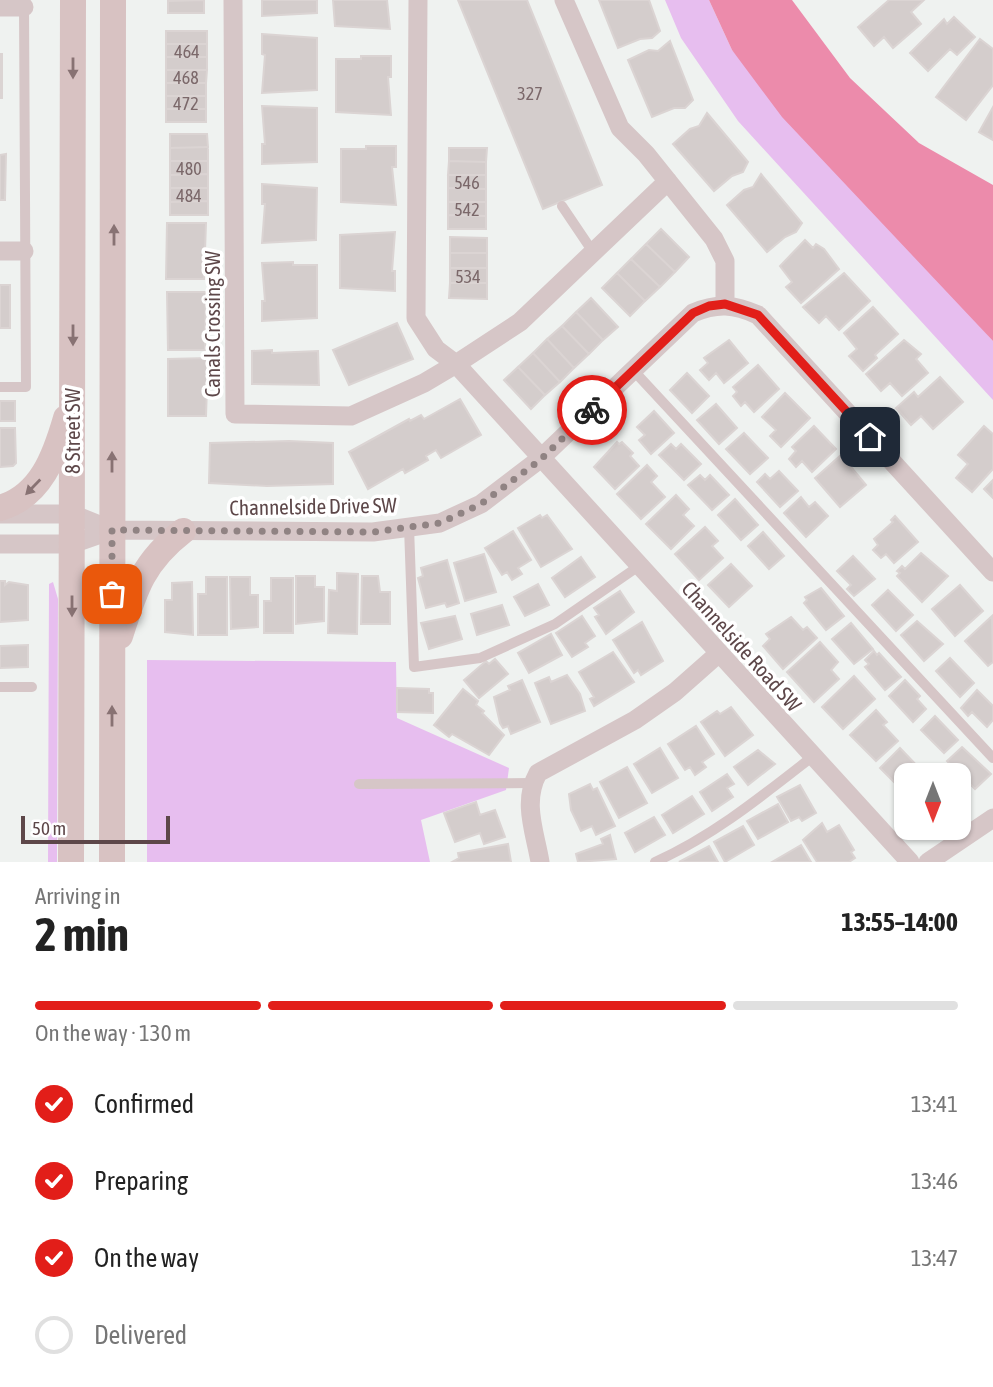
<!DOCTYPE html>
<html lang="en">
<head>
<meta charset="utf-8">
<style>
  :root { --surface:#fff; --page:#f2f2f2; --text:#222; --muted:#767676; --line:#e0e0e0; --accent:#e21e19 }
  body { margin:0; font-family:"Asap Condensed",sans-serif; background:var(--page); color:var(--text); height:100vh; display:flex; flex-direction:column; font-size:26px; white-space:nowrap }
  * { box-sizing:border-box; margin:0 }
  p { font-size:23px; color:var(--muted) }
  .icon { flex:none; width:38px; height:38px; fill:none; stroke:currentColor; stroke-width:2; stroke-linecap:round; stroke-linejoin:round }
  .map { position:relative; height:862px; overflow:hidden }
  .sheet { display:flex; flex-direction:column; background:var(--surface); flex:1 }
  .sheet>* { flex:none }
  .needle { width:46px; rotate:180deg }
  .buttons { position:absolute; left:894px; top:763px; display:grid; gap:14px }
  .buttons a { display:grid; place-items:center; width:77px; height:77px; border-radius:14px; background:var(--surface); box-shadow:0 2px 5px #0004; font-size:35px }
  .scale { position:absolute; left:21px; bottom:18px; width:149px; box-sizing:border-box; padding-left:7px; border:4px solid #5d4749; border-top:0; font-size:19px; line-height:24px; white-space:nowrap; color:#5d4749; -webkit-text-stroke:5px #fff; paint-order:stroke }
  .pin { position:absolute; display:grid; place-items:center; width:60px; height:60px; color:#fff; margin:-30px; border-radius:14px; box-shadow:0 4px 10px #0006 }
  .courier { position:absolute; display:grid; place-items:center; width:70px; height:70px; margin:-35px; border:5px solid #e21e19; border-radius:50%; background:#fff; color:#222; box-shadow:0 2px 9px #0007 }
  .head em { font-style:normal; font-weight:700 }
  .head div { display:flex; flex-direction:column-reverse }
  .head { display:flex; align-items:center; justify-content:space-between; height:119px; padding:0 35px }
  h1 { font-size:46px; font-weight:700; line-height:52px }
  .bar { display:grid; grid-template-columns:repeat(4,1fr); gap:10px 7px; align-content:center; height:84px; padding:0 35px }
  .bar i { height:9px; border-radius:5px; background:var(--line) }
  .bar .active { background:var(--accent) }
  .bar p { grid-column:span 4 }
  ol { padding:0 35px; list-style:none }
  li { display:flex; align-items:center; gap:21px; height:77px }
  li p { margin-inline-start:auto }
  li .icon { padding:7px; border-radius:50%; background:var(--accent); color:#fff; stroke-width:4 }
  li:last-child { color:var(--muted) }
  li i { width:38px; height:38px; border:4px solid var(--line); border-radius:50% }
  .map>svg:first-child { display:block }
  .green { fill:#e7beef }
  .water { fill:#ec8bab }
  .building { fill:#d4cdcc; stroke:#dbd4d3; stroke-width:2 }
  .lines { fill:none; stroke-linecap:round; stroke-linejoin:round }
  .lane { stroke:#d6c6c7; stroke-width:10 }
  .street { stroke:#d6c6c7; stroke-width:19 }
  .secondary { stroke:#d8c2c2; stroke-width:26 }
  .oneway { fill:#887273 }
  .done { stroke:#908383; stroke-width:7; stroke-dasharray:0 12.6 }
  .route { stroke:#e21e19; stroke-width:9 }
  .labels { text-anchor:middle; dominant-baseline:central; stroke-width:7; stroke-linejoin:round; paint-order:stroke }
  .number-label { font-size:18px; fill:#7b686a }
  .street-label { font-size:21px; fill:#5d4749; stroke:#fff }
</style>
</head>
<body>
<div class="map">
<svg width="993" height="862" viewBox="0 0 993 862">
  <rect width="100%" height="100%" fill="#eff2f0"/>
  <path class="green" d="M665,0H709L732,50L993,341V400L738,121L681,38Z
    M53,582L58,599L57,862H48L49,584Z
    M147,660L396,662L397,718L509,768L506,790L421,820L430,862H147Z"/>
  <path class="water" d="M709,0H792L850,78L919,143L993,185V341L782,117L732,50Z"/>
  <path class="building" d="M204,0V13H168V1Z
    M262,0H317V13L262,16Z
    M333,0H387L390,29L335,26Z
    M458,0H527L602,185L543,209Z
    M599,0H649L660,31L652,38L640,39L618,48Z
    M889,0H924L911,12L921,24L893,48L884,37L874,46L858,27Z
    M954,17L975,37L957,55L950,49L928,71L910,53L944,19L947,24Z
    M166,31H207V44H166Z
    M262,34L317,38V90L262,93L265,55L262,54Z
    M980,39L993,49V85L966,120L936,97Z
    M670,41L693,100L685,108H674L652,117L628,60L649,50L658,51Z
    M166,44H207V57H166Z
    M0,54H2V98H0Z
    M361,56H391V77H388L391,115L336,112V59H361Z
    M166,57H207V70H166Z
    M166,70H207L206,83H166Z
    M166,83H206V96H166Z
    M166,96H206V109H166Z
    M262,106L317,108V162L262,164V144H265Z
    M993,107V140L979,132Z
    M166,109H206V122H166Z
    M707,113L748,162L743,172L732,176L714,191L673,144L690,129L699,126Z
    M170,134H207L208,147L170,148Z
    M366,146H396V167H392L396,205L341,202V149H366Z
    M208,147V161H170V148Z
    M449,148H487L486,162L449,161Z
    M6,154L5,200H0V155Z
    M170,161H208V174L170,175Z
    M449,161L486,162V175H448Z
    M208,174V188H170V175Z
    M761,174L802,223L796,232L785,237L767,252L727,205L744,190L753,187Z
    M448,175H486V189L448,188Z
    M262,184L317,188L316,240L262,243L265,204H262Z
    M170,188H208V201L170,202Z
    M448,188L486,189V202H448Z
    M208,201V215H170V202Z
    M448,202H486V216L448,215Z
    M448,215L486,216V229H448Z
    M167,223H206L204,279H166Z
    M661,229L689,257L675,272L646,244Z
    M395,232L392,271H395V291L340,288V235Z
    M450,237L487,238V253H450Z
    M805,240L813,248L816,244L824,249L839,269L801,303L786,287L792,282L780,266Z
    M646,244L675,272L660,287L631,259Z
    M450,253H487V268H450Z
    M631,259L660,287L645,301L617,273Z
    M293,262V265H317V318L262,321V301H265L262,263Z
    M450,268H487V283H450Z
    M617,273L645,301L630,316L602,288Z
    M844,273L870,301L839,330L826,316L819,323L803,307Z
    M450,283H487V299L449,298Z
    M0,285H10V328H0Z
    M167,292H206L205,350H168Z
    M591,298L618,327L603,340L576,312Z
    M873,307L898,334L875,355L877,358L863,371L849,356L857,349L844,333Z
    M576,312L603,340L589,354L562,326Z
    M397,323L413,359L349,385L333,350Z
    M562,326L589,354L574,368L547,339Z
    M547,339L574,368L560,382L533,353Z
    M729,340L748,363L724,383L716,373L709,380L700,370L708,363L704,358Z
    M904,340L921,354L916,359L928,373L902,396L890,383L881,391L866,374Z
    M272,350V353L318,351L319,385L252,384V351Z
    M533,353L560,382L545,395L518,367Z
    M208,358L206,416H168V359Z
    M758,365L779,389L754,412L745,402L741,406L733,396L737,392L733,387Z
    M518,367L545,395L531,409L504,380Z
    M687,373L709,396L692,413L670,390Z
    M940,377L963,402L933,429L921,416L911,425L896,408L914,392L918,397Z
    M785,393L810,418L781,447L770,436L776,430L762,417Z
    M460,399L481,435L441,458L436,450L426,456L428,460L405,473L403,469L368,489L349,452L409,419L410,421L421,415L424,419Z
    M0,401H15V421H0Z
    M716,404L737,428L719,444L697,420Z
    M654,411L674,433L651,454L639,440L645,435L637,427Z
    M814,426L836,449L812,472L802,461L796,467L789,459L796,451L792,447Z
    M984,426L993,434V469L972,492L956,478L968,464L958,455Z
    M0,428H15L16,463L13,466L0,467Z
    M744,433L768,458L750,474L726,449Z
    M289,441L333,443V484L267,486L209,483L210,443Z
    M617,442L619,444L622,442L633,453L630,456L639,466L615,489L594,467Z
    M671,444L676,449L681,444L701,464L684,480L659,455Z
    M841,455L866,485L840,507L815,478Z
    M647,465L657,476L651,482L665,497L641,519L617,494Z
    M779,471L798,491L780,507L757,482L765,474L770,479Z
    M700,475L705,480L710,475L729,495L712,510L688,485Z
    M993,480V498L984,489Z
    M676,495L689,509L683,515L694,526L671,549L646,524Z
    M801,497L809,507L815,502L828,516L806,537L784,513Z
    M735,499L758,525L741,540L718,515Z
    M540,515L542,518L547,515L572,549L541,567L518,528Z
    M895,516L918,542L894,563L886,554L881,558L873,550L878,545L874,539L893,522L891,520Z
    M705,527L718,541L712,546L723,558L699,580L675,554Z
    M513,531L531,560L518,568L522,574L512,580L507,572L502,575L485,548Z
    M763,532L784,556L769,569L748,546Z
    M921,553L948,576L922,602L897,576L900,573L897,571L902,566L905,569Z
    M484,554L496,592L465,601L454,563Z
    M853,556L875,579L854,596L847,589L851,585L837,571Z
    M581,557L595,577L565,597L552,578Z
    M447,560L459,603L447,607L445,603L426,608L418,578L423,576L421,568Z
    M731,564L752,586L729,607L708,585Z
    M337,573L358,574L357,634L328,633L329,590L337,591Z
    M296,576H315V587H324V621L296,624Z
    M362,576H378L380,592H390V624H361Z
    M206,577H227V635H198V594H206Z
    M230,577H250V595H258V627L231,629Z
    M271,578H293V633H264V601H271Z
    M0,581H5V585L9,582L28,585V620L0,622Z
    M192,582L193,635L165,632V600H172V583Z
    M538,584L549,605L525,616L514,597Z
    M960,585L983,611L955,636L932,609Z
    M821,588L844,616L826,630L804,603L807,600L805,597Z
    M888,590L913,615L896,631L872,605Z
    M620,591L634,612L606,634L595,617L599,615L594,608Z
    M502,605L509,625L477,635L471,614Z
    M455,616L462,639L429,649L421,623Z
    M582,616L595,636L585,643L588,647L572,657L556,633Z
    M992,616L993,662L988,666L965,641Z
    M791,617L803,630L807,627L817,638L783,669L763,646L770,639L766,634Z
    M917,621L943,644L924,661L901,635Z
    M642,622L663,661L641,675L638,670L634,673L613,640Z
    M851,623L873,649L854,664L832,639Z
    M551,634L562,655L529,673L518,653Z
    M820,642L838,662L831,670L839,679L814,702L787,672Z
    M28,645V667L0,668V646Z
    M874,651L877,655L879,653L901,677L885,690L865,667L869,664L865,660Z
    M613,652L634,682L594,706L590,699L594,697L579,672Z
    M950,658L974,683L960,697L936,671Z
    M495,659L508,674L479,698L464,680L486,661L489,664Z
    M567,675L580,694L585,711L551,724L535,683L549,677L551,682Z
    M854,676L875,699L843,729L822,707Z
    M522,680L540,722L511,734L508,726L503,728L500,723L494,697L510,690L508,686Z
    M905,680L920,696L917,699L926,709L913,722L889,696Z
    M397,688L429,689V693H433V713L397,712Z
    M463,689L478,701L476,705L484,711L482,713L504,735L489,755L452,734L449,737L434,725Z
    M977,690L993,706V720L987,727L972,712L968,716L961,708Z
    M731,707L753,735L725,756L701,722L717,711L720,714Z
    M876,710L887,722L883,725L898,741L876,761L850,735Z
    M935,716L958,740L944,753L921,730Z
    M696,726L714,754L702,762L706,767L695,775L690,767L685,770L668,744Z
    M962,747L991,774L975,789L947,761Z
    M660,748L678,778L652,793L634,764Z
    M900,748L924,773L906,775V788L903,791L880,768Z
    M758,750L775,764L748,785L734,767Z
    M627,767L647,803L619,818L600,782Z
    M727,774L734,784L727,788L733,797L712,811L700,792Z
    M590,784L593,790L597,788L615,826L596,835L592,826L581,831L571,810L569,794Z
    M800,785L816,813L802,821L799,817L791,821L777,797Z
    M692,796L704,814L673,833L662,815Z
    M476,802L480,815L495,810L505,837L484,844L480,833L455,842L444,813Z
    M778,804L788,822L758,839L747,821Z
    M654,817L665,835L635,852L625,833Z
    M822,823L827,832L839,825L854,850L851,852L855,858L849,862H817L803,840Z
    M743,826L754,845L725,862L714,842Z
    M610,835L616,859L578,862L576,854L603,844L601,839Z
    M508,844L511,862H452L459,858L458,853Z
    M801,845L811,862H772Z
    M709,846L718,862H679Z"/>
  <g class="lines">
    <path class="lane" d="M562,206L593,252
      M633,370L993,758
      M0,387H26L24,7
      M409,527L414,667L480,658L555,624L639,566
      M0,687H32
      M359,784L532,783
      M655,862C713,836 762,796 812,757"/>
    <path class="street" d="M233,0L235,414L351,416L424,383L456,364L910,862
      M418,0L416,318L436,349L456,364L520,322L668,181
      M564,0L620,128L646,154L714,239L725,261V304
      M0,7H24
      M0,251H24
      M0,514H72L112,530
      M0,544H72L112,530L373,532L440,523L481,504L540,459L693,313C717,303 734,304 758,315L993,572
      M540,862C535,832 522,802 538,773L635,720L675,692L718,654
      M928,862L993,818"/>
    <path class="secondary" d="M0,508C41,496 55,456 66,418
      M120,636C135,589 143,562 183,531
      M71,862L73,0
      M112,862L113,0"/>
  </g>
  <defs><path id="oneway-solid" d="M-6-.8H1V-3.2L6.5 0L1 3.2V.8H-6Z" transform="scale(1.75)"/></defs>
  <g class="oneway">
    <use href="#oneway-solid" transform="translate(73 68) rotate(90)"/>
    <use href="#oneway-solid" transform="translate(114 235) rotate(-90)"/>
    <use href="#oneway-solid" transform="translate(73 335) rotate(90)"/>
    <use href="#oneway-solid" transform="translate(112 462) rotate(-90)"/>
    <use href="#oneway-solid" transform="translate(33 487) rotate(134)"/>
    <use href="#oneway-solid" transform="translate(72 606) rotate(90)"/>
    <use href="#oneway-solid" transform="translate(112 716) rotate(-90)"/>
  </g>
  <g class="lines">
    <path class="done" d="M112,594V530L373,532L440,523L481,504L540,460L592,410"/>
    <path class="route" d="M592,410L693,313L709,306L725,304L758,315L870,437"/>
  </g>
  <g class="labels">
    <g class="number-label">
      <text x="187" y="51">464</text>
      <text x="186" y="77">468</text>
      <text x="530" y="93">327</text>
      <text x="186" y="103">472</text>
      <text x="189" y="168">480</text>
      <text x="467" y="182">546</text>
      <text x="189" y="195">484</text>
      <text x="467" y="209">542</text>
      <text x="468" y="276">534</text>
    </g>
    <g class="street-label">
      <text transform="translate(212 324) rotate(-90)">Canals Crossing SW</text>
      <text transform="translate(72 431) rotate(-90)">8 Street SW</text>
      <text transform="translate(313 506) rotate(-1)">Channelside Drive SW</text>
      <text transform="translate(742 646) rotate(48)">Channelside Road SW</text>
    </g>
  </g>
</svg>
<div class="buttons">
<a><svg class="needle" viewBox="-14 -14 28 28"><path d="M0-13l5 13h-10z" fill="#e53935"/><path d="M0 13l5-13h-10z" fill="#767676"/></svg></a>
</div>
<div class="scale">50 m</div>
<div class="pin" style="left:112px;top:594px;background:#ea580c"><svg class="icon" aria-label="bag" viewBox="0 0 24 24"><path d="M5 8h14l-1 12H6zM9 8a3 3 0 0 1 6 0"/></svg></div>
<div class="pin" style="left:870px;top:437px;background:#1f2937"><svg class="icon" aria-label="home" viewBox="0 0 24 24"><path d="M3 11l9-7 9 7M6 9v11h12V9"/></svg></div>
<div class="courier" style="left:592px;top:410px"><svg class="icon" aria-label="bike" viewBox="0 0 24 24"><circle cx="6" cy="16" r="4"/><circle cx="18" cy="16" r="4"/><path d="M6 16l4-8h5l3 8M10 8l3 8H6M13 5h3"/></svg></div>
</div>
<section class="sheet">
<div class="head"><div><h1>2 min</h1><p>Arriving in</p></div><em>13:55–14:00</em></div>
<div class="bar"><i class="active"></i><i class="active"></i><i class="active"></i><i></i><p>On the way · 130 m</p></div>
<ol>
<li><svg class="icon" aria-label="check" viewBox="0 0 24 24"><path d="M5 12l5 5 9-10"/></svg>Confirmed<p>13:41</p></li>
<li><svg class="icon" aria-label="check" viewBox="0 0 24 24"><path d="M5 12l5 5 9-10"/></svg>Preparing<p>13:46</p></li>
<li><svg class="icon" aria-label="check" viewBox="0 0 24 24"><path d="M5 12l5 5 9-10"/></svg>On the way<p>13:47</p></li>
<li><i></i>Delivered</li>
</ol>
</section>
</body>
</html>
